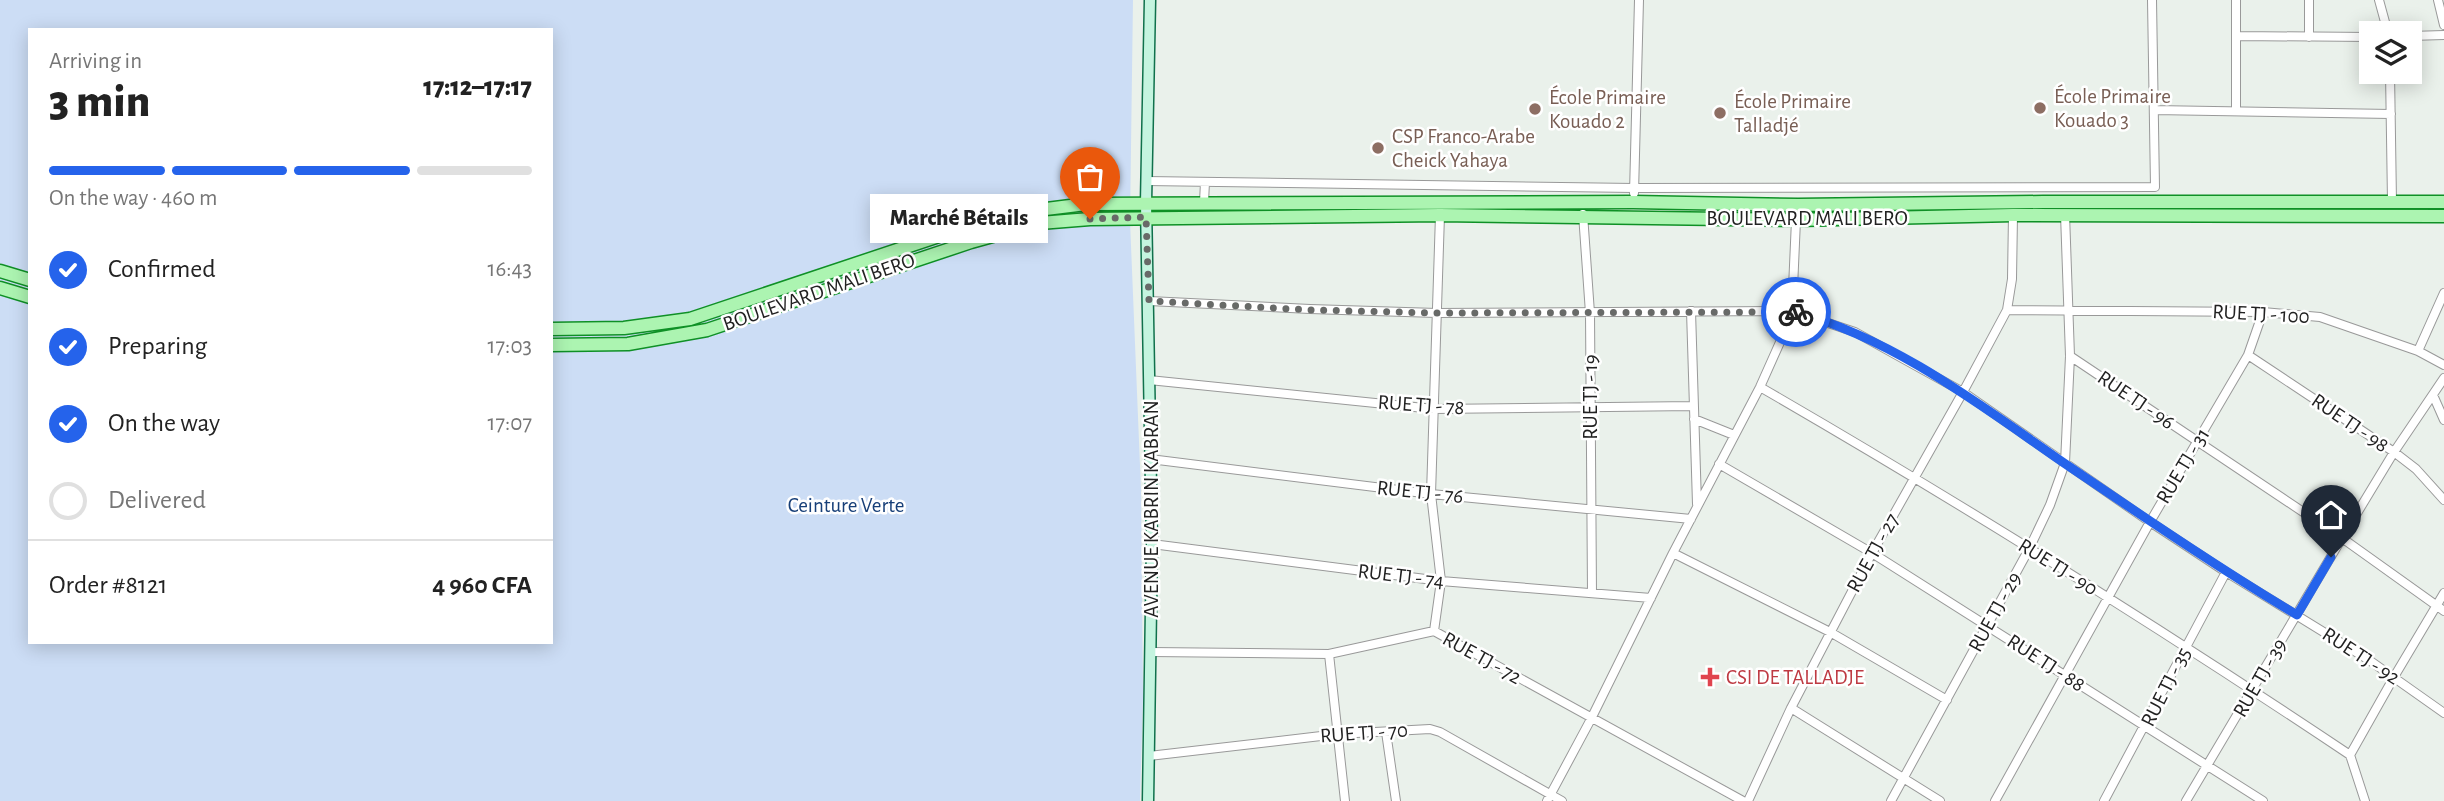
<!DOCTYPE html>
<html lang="en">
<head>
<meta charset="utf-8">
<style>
  :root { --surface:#fff; --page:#f2f2f2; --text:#222; --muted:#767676; --line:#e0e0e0; --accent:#2563eb }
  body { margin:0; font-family:"Alegreya Sans",sans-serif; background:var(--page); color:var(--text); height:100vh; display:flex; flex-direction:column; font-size:26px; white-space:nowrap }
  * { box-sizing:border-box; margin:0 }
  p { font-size:23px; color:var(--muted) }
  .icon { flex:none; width:38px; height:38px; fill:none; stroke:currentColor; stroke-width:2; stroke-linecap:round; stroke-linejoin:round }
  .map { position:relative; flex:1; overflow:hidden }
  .details { position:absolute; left:28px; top:28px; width:525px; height:616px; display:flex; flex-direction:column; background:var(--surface); border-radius:0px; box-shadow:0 4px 18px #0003 }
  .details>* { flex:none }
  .controls { position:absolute; left:2359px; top:21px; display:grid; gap:14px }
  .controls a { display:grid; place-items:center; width:63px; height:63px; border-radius:0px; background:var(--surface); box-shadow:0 4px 18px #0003; font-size:35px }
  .pin { position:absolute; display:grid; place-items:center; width:60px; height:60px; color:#fff; margin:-72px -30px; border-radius:50% 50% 50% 0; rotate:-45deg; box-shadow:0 0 7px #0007 }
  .pin .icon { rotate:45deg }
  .courier { position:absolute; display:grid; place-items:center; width:70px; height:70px; margin:-35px; border:5px solid #2563eb; border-radius:50%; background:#fff; color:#222; box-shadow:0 2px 9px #0007 }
  .bubble { position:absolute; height:49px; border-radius:0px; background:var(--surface); box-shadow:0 4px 18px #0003; font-size:23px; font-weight:800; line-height:49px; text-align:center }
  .summary em { font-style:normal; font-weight:800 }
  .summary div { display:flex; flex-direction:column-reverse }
  .summary { display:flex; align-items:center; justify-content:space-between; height:119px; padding:0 21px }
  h1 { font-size:46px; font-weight:800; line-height:52px }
  .bar { display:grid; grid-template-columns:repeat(4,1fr); gap:10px 7px; align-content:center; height:84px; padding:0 21px }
  .bar i { height:9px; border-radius:5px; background:var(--line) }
  .bar .current { background:var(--accent) }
  .bar p { grid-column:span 4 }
  .line { display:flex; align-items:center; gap:18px; padding:0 21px; border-top:2px solid var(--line) }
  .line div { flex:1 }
  ol { padding:0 21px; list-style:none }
  li { display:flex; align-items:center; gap:21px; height:77px }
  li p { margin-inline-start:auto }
  li .icon { padding:7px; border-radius:50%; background:var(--accent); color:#fff; stroke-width:4 }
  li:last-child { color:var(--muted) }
  li i { width:38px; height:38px; border:4px solid var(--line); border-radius:50% }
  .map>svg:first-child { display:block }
  .park { fill:#ccddf5; fill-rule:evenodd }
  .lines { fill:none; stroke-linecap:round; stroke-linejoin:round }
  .street-casing { stroke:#999; stroke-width:10 }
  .secondary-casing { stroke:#10714c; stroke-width:13 }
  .primary-casing { stroke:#0f9026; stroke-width:15 }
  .street { stroke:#fff; stroke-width:8 }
  .secondary { stroke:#c4f4df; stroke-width:10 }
  .primary { stroke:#acf4b1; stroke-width:12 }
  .done { stroke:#686a68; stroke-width:7; stroke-dasharray:0 12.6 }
  .route { stroke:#2563eb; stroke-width:9 }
  .education-dot { fill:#8d6e63; stroke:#fff; stroke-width:2.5 }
  .health-dot { fill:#e0444e; stroke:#fff; stroke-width:2.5 }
  .labels { text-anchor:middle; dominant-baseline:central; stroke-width:5; stroke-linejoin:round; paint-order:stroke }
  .education-label { font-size:21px; fill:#785e54; stroke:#fff; text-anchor:start }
  .street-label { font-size:21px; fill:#222; stroke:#fff }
  .park-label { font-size:21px; fill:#173f78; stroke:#fff }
  .health-label { font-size:21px; fill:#be3a42; stroke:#fff; text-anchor:start }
</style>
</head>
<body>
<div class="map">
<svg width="2444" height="801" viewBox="0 0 2444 801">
  <rect width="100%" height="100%" fill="#eaf1eb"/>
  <path class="park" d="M0,0H1133L1130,221L1141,490L1143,696L1140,801H0ZM30,30H551V642H30Z"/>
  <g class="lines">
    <defs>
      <path id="street" d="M2236,0V110
        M2379,0L2388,33
        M2438,0L2444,25
        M2237,36L2371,37
        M2410,36L2444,35
        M2309,37V0
        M2390,72L2392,202
        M2154,110L2391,114
        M1146,181L1634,188L2155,187L2152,0
        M1634,193L1639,0
        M1204,202L1205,182
        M1583,214L1590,313L1592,593
        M1149,301L1310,309L1437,313L1792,311L1855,332L1963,392L2150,522L2226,572L2369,660L2444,713
        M2007,310L2263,312L2320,317L2418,351L2444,365
        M1691,311L1697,504
        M2418,351L2444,293
        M2248,355L2394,452L2416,469L2444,500
        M2070,356L2342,538L2444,611
        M1149,380L1434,409L1693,406
        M1760,387C1961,503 2157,626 2350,755
        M2433,395L2444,420
        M1694,419L1734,435
        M1150,459L1431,494L1691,519
        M1719,464L1872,553L2263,801
        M1152,544L1441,581L1651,598
        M1673,553L1830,632L1947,700
        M1434,631L1441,581L1431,494L1440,215
        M1151,652L1329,654L1434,631L1743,801
        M1329,654L1345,801
        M1791,708L1940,801
        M1386,732L1396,801
        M2350,755L2394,677L2444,593
        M2350,755L2365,801
        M1149,756L1338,734L1430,729L1440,732L1562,801
        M1547,801L1591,719L1673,553L1760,387L1781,340L1792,311L1796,220
        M1748,801L1791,708L1872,553L1963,392L2007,310L2012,279L2013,215
        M1891,801L2029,549L2050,505L2065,463L2070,356L2065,214
        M1995,801L2150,522L2248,355L2263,312
        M2104,801L2226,572
        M2186,801L2342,538L2394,452L2444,378"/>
      <path id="secondary" d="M1148,801L1152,544L1146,203L1150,0"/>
      <path id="primary" d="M0,271L30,280
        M0,288L30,297
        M551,329L624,328L690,319L978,223L1014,213L1086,204L1633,202L1798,205L2043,202H2444
        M551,345L628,344L707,330L971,242L1040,223L1090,219L1440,215L1796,220L2013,215L2444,216"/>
    </defs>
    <use href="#street" class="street-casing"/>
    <use href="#secondary" class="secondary-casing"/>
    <use href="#primary" class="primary-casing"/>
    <use href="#street" class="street"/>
    <use href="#secondary" class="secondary"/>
    <use href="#primary" class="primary"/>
  </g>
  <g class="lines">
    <path class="done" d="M1090,219L1146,217L1149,301L1310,310L1437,313L1796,312"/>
    <path class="route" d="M1796,312C1896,340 1980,405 2064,463C2141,515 2217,567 2297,615L2331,557"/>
  </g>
  <g class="education-dot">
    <circle cx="2040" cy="108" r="7"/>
    <circle cx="1535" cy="109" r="7"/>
    <circle cx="1720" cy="113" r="7"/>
    <circle cx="1378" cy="148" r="7"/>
  </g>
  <path class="health-dot" d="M1706.5 666.5h7v7h7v7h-7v7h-7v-7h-7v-7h7z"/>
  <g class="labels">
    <g class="education-label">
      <text x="2054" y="96">École Primaire<tspan x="2054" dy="24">Kouado 3</tspan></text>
      <text x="1549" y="97">École Primaire<tspan x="1549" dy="24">Kouado 2</tspan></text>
      <text x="1734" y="101">École Primaire<tspan x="1734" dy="24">Talladjé</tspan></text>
      <text x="1392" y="136">CSP Franco-Arabe<tspan x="1392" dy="24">Cheick Yahaya</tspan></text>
    </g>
    <g class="street-label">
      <text x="1807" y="218">BOULEVARD MALI BERO</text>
      <text transform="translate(819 292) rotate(-19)">BOULEVARD MALI BERO</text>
      <text transform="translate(2261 314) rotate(3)">RUE TJ - 100</text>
      <text transform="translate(1590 397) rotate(-90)">RUE TJ - 19</text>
      <text transform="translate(2136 400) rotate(34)">RUE TJ - 96</text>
      <text transform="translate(1421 405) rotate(4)">RUE TJ - 78</text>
      <text transform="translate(2350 423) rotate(34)">RUE TJ - 98</text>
      <text transform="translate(2183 466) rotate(-59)">RUE TJ - 31</text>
      <text transform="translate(1420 492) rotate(6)">RUE TJ - 76</text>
      <text transform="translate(1151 509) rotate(-90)">AVENUE KABRIN KABRAN</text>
      <text transform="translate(1873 553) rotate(-61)">RUE TJ - 27</text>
      <text transform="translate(2058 567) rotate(32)">RUE TJ - 90</text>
      <text transform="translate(1401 576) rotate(7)">RUE TJ - 74</text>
      <text transform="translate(1995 612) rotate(-61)">RUE TJ - 29</text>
      <text transform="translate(2361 656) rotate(33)">RUE TJ - 92</text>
      <text transform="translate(1482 658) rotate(29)">RUE TJ - 72</text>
      <text transform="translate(2046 663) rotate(33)">RUE TJ - 88</text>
      <text transform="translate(2260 678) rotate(-60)">RUE TJ - 39</text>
      <text transform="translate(2166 687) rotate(-63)">RUE TJ - 35</text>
      <text transform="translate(1364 733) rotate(-4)">RUE TJ - 70</text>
    </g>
    <g class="park-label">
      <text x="846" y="505">Ceinture Verte</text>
    </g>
    <g class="health-label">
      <text x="1726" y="677">CSI DE TALLADJE</text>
    </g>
  </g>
</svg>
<div class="controls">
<a><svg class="icon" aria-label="layers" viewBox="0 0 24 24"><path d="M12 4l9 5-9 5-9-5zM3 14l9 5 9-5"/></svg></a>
</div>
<div class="pin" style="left:1090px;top:219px;background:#ea580c"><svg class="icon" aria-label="bag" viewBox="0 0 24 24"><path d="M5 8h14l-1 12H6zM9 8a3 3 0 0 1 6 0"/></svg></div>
<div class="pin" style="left:2331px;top:557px;background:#1f2937"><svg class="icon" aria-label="home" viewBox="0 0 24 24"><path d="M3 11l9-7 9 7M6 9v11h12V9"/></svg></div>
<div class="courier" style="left:1796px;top:312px"><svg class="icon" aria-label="bike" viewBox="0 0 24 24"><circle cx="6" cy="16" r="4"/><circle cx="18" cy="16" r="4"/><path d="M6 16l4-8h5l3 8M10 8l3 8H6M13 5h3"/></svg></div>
<div class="bubble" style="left:870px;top:194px;width:178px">Marché Bétails</div>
<section class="details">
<div class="summary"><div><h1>3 min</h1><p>Arriving in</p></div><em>17:12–17:17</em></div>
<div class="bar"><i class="current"></i><i class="current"></i><i class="current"></i><i></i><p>On the way · 460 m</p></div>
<ol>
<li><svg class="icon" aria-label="check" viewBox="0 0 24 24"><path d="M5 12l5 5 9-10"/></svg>Confirmed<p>16:43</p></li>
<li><svg class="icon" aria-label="check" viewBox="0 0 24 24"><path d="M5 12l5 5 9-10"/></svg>Preparing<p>17:03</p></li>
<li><svg class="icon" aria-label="check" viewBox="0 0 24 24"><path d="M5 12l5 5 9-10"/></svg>On the way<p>17:07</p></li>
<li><i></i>Delivered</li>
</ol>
<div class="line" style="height:91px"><div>Order #8121</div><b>4 960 CFA</b></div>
</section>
</div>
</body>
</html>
